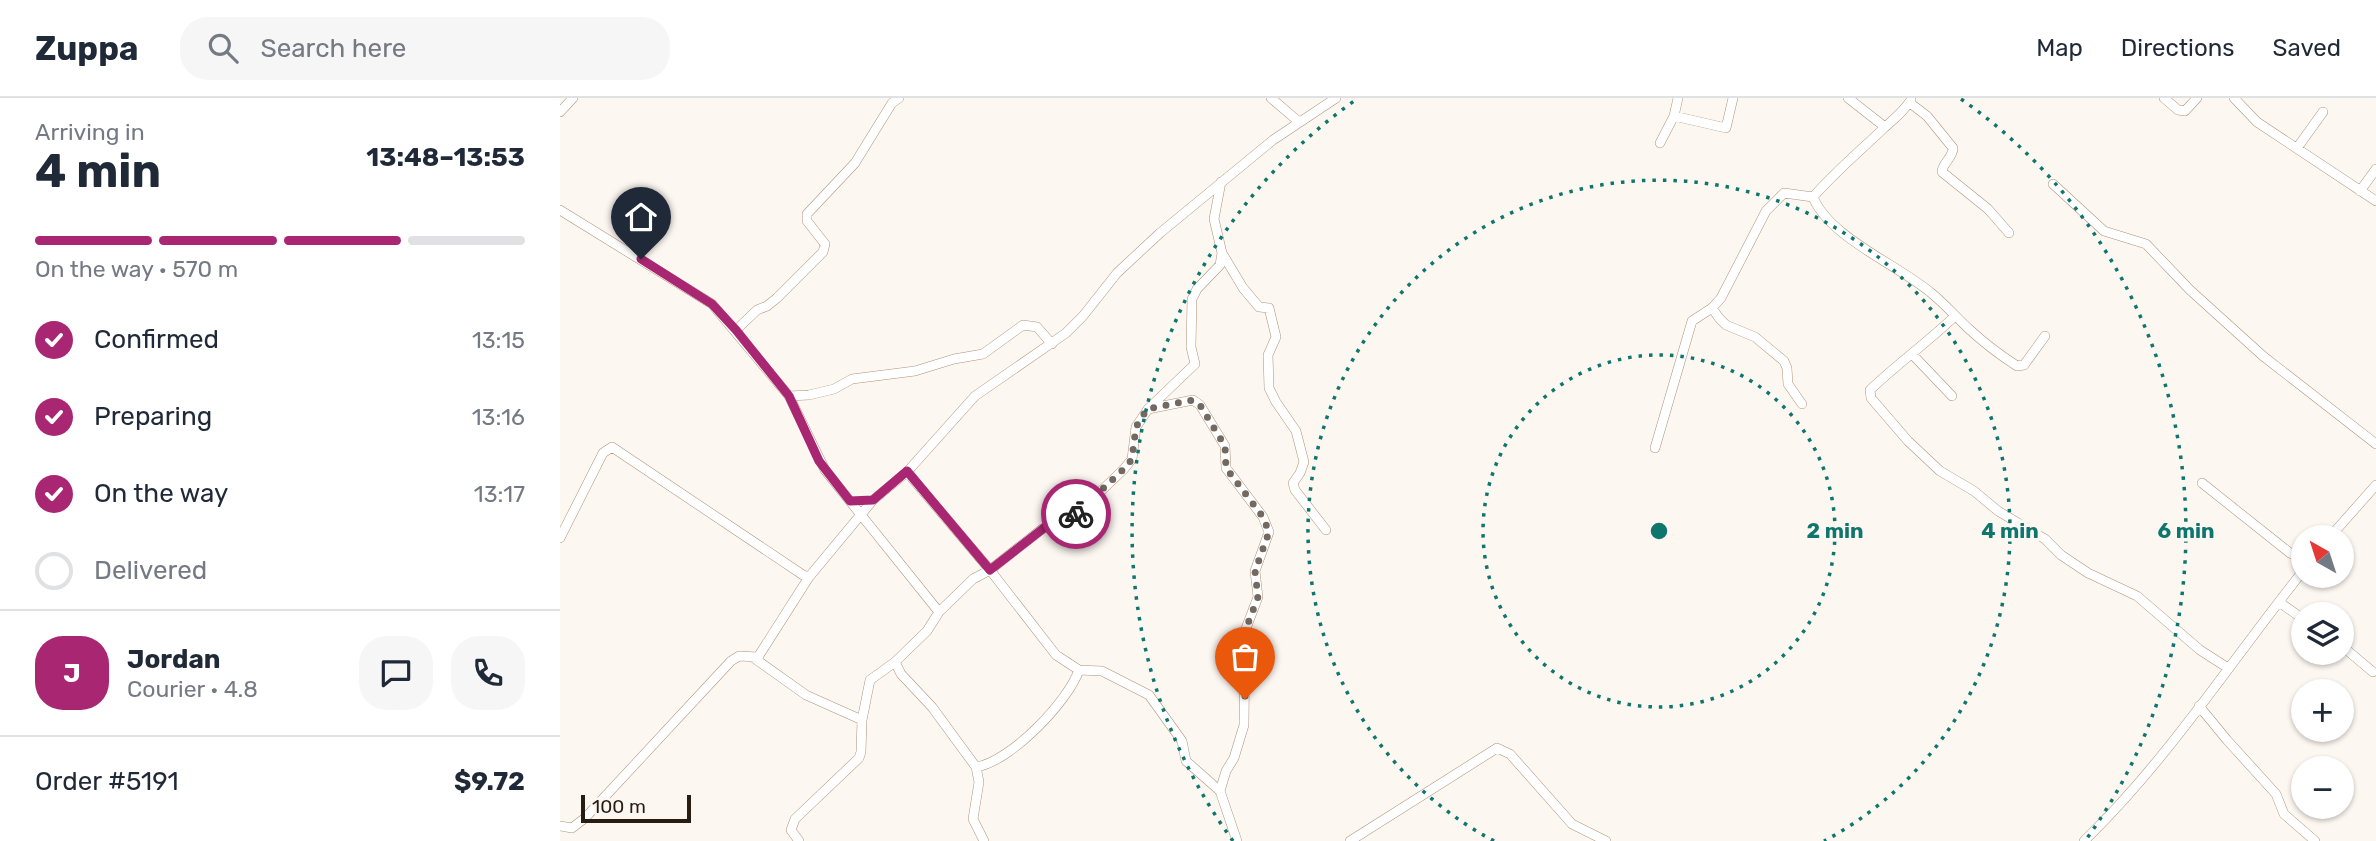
<!DOCTYPE html>
<html lang="en">
<head>
<meta charset="utf-8">
<style>
  :root { --surface:#fff; --page:#f6f6f7; --text:#1f2937; --muted:#747a83; --line:#e0e1e3; --accent:#a92673 }
  body { margin:0; font-family:Rubik,sans-serif; background:var(--page); color:var(--text); height:100vh; display:flex; flex-direction:column; font-size:26px; white-space:nowrap }
  * { box-sizing:border-box; margin:0 }
  p { font-size:23px; color:var(--muted) }
  .icon { flex:none; width:38px; height:38px; fill:none; stroke:currentColor; stroke-width:2; stroke-linecap:round; stroke-linejoin:round }
  .map { position:relative; flex:1; overflow:hidden }
  .side { display:flex; flex-direction:column; background:var(--surface); width:560px }
  .side>* { flex:none }
  .needle { width:46px; rotate:321deg }
  .buttons { position:absolute; left:1731px; top:427px; display:grid; gap:14px }
  .buttons a { display:grid; place-items:center; width:63px; height:63px; border-radius:50%; background:var(--surface); box-shadow:0 2px 5px #0004; font-size:35px }
  .scale { position:absolute; left:21px; bottom:18px; width:110px; box-sizing:border-box; padding-left:7px; border:4px solid #281d13; border-top:0; font-size:19px; line-height:24px; white-space:nowrap; color:#281d13; -webkit-text-stroke:5px #fdf7f2; paint-order:stroke }
  .pin { position:absolute; display:grid; place-items:center; width:60px; height:60px; color:#fff; margin:-72px -30px; border-radius:50% 50% 50% 0; rotate:-45deg; box-shadow:0 0 7px #0007 }
  .pin .icon { rotate:45deg }
  .courier { position:absolute; display:grid; place-items:center; width:70px; height:70px; margin:-35px; border:5px solid #a92673; border-radius:50%; background:#fff; color:#222; box-shadow:0 2px 9px #0007 }
  .headline em { font-style:normal; font-weight:700 }
  .headline div { display:flex; flex-direction:column-reverse }
  .headline { display:flex; align-items:center; justify-content:space-between; height:119px; padding:0 35px }
  h1 { font-size:46px; font-weight:700; line-height:52px }
  .bar { display:grid; grid-template-columns:repeat(4,1fr); gap:10px 7px; align-content:center; height:84px; padding:0 35px }
  .bar i { height:9px; border-radius:5px; background:var(--line) }
  .bar .current { background:var(--accent) }
  .bar p { grid-column:span 4 }
  .line { display:flex; align-items:center; gap:18px; padding:0 35px; border-top:2px solid var(--line) }
  .line div { flex:1 }
  .round { display:grid; place-items:center; flex:none; width:74px; height:74px; border-radius:28px; background:var(--page) }
  ol { padding:0 35px; list-style:none }
  li { display:flex; align-items:center; gap:21px; height:77px }
  li p { margin-inline-start:auto }
  li .icon { padding:7px; border-radius:50%; background:var(--accent); color:#fff; stroke-width:4 }
  li:last-child { color:var(--muted) }
  li i { width:38px; height:38px; border:4px solid var(--line); border-radius:50% }
  header { display:flex; align-items:center; gap:42px; box-sizing:border-box; height:98px; padding:0 35px; background:var(--surface); border-bottom:2px solid var(--line) }
  header strong { font-size:33px }
  nav { display:flex; gap:38px; margin-inline-start:auto; font-size:24px }
  .search { width:490px; height:63px; background:var(--page); display:flex; align-items:center; gap:18px; box-sizing:border-box; padding:0 24px; border-radius:28px; color:var(--muted); font-size:26px }
  main { display:flex; flex:1; min-height:0 }
  .map>svg:first-child { display:block }
  .lines { fill:none; stroke-linecap:round; stroke-linejoin:round }
  .minor-casing { stroke:#af9379; stroke-width:10 }
  .minor { stroke:#fff; stroke-width:9 }
  .done { stroke:#736961; stroke-width:7; stroke-dasharray:0 12.6 }
  .route { stroke:#a92673; stroke-width:9 }
  .ring { fill:none; stroke:#0f766e; stroke-width:3.5; stroke-dasharray:3.5 7 }
  .centre { fill:#0f766e; stroke:#fdf7f2; stroke-width:3.5 }
  .ring-label { font-size:21px; text-anchor:middle; font-weight:bold; fill:#0f766e; stroke:#fdf7f2; stroke-width:7; stroke-linejoin:round; paint-order:stroke }
</style>
</head>
<body>
<header>
<strong>Zuppa</strong>
<div class="search"><svg class="icon" aria-label="search" viewBox="0 0 24 24"><circle cx="10" cy="10" r="6"/><path d="M15 15l6 6"/></svg>Search here</div>
<nav><a>Map</a><a>Directions</a><a>Saved</a></nav>
</header>
<main>
<section class="side">
<div class="headline"><div><h1>4 min</h1><p>Arriving in</p></div><em>13:48–13:53</em></div>
<div class="bar"><i class="current"></i><i class="current"></i><i class="current"></i><i></i><p>On the way · 570 m</p></div>
<ol>
<li><svg class="icon" aria-label="check" viewBox="0 0 24 24"><path d="M5 12l5 5 9-10"/></svg>Confirmed<p>13:15</p></li>
<li><svg class="icon" aria-label="check" viewBox="0 0 24 24"><path d="M5 12l5 5 9-10"/></svg>Preparing<p>13:16</p></li>
<li><svg class="icon" aria-label="check" viewBox="0 0 24 24"><path d="M5 12l5 5 9-10"/></svg>On the way<p>13:17</p></li>
<li><i></i>Delivered</li>
</ol>
<div class="line" style="height:126px"><b class="round" style="background:var(--accent);color:#fff">J</b><div><b>Jordan</b><p>Courier · 4.8</p></div><a class="round"><svg class="icon" aria-label="chat" viewBox="0 0 24 24"><path d="M4 5h16v11H9l-5 4z"/></svg></a><a class="round"><svg class="icon" aria-label="phone" viewBox="0 0 24 24"><path d="M5 4h4l2 5-3 2q2 4 5 5l2-3 5 2v4C11 20 4 13 5 4z"/></svg></a></div>
<div class="line" style="height:91px"><div>Order #5191</div><b>$9.72</b></div>
</section>
<div class="map">
<svg width="1816" height="743" viewBox="0 0 1816 743">
  <rect width="100%" height="100%" fill="#fdf7f2"/>
  <g class="lines">
    <defs>
      <path id="minor" d="M711,0L738,23
        M1288,0L1325,29
        M1604,0L1618,12L1625,13L1637,0
        M1674,0L1697,24L1816,103
        M1350,5L1367,18L1393,50C1393,60 1382,65 1382,74L1428,111L1449,135
        M0,14L13,0
        M1114,18L1166,30L1173,0
        M1100,45L1114,18L1118,0
        M1737,50L1763,14
        M1493,86L1544,133L1586,146L1630,192L1703,258L1816,346
        M1800,93L1816,71
        M1253,99C1269,139 1338,167 1370,194C1384,205 1396,219 1409,231C1424,245 1440,257 1457,268L1464,267L1485,238
        M1253,99C1275,74 1300,53 1324,30C1334,21 1344,13 1351,2
        M0,112L152,206L229,298L265,372L379,514L367,533L335,564L341,576L372,609L416,669L419,684L413,721L424,743
        M662,155L683,190L699,209L709,210L716,239L708,257L709,290L716,304L736,333L744,364L740,375L733,385L735,392L766,432
        M1152,210L1159,220L1166,227L1195,239L1224,263L1227,270L1228,286L1242,306
        M1395,218C1368,244 1337,266 1310,292L1311,300L1348,343L1380,373L1414,393L1438,413L1485,441L1501,457L1528,475L1577,498L1640,552L1668,570
        M176,232L197,212L207,208L217,200L263,154L265,146L247,123V116L295,65L332,5L339,0
        M1352,256L1392,298
        M229,298L249,297L274,291L292,281L355,273L394,261L423,256L463,227L477,229L492,246
        M588,311L633,302L640,307L665,348L666,370L703,419L709,434L695,473L698,499L685,533L684,627L674,660L666,673L660,693L677,743
        M1095,350L1132,223L1152,210L1161,200L1206,113L1224,95L1253,99
        M347,374L430,472L496,557L519,572L542,573L589,597L622,643L626,663L660,693
        M1642,385L1730,455L1743,460
        M1770,439L1816,387
        M0,440L43,355L52,349L243,477L249,479L313,402L347,374L415,298L506,235L523,218L557,175L600,135L713,42L776,0
        M1719,504L1743,521
        M379,514L413,481L430,472L482,431L512,419L521,412L564,371L572,361L576,329L588,311L635,266L631,249L632,201L637,191L660,167L662,155L654,121L661,84
        M1782,548L1813,574
        M194,560L246,597L302,622
        M1639,608L1667,642L1716,696L1724,716L1755,743
        M416,669C450,664 508,604 519,572
        M0,728L12,730L25,720L171,563L179,558L198,559L249,479
        M239,743L231,732L235,721L299,660L301,654L302,622L310,582L335,564
        M790,743L937,650L950,656L1012,726L1046,743
        M1524,743C1607,663 1671,563 1743,473"/>
    </defs>
    <use href="#minor" class="minor-casing"/>
    <use href="#minor" class="minor"/>
  </g>
  <g class="lines">
    <path class="done" d="M516,416L568,367L572,360L576,329L587,311L633,302L640,307L665,348L666,370L703,419L709,434L695,473L698,499L685,533V601"/>
    <path class="route" d="M81,161L152,206L176,232L229,298L259,363L290,403L313,402L347,373L430,472L489,426L516,416"/>
  </g>
  <g class="ring">
    <circle cx="1099" cy="433" r="176"/>
    <path d="M934 743A351 351 0 1 1 1264 743"/>
    <path d="M673 743A527 527 0 0 1 797 1M1401 1A527 527 0 0 1 1525 743"/>
  </g>
  <circle cx="1099" cy="433" r="10" class="centre"/>
  <g class="ring-label">
    <text x="1275" y="440">2 min</text>
    <text x="1450" y="440">4 min</text>
    <text x="1626" y="440">6 min</text>
  </g>
</svg>
<div class="buttons">
<a><svg class="needle" viewBox="-14 -14 28 28"><path d="M0-13l5 13h-10z" fill="#e53935"/><path d="M0 13l5-13h-10z" fill="#747a83"/></svg></a>
<a><svg class="icon" aria-label="layers" viewBox="0 0 24 24"><path d="M12 4l9 5-9 5-9-5zM3 14l9 5 9-5"/></svg></a>
<a>+</a>
<a>−</a>
</div>
<div class="scale">100 m</div>
<div class="pin" style="left:685px;top:601px;background:#ea580c"><svg class="icon" aria-label="bag" viewBox="0 0 24 24"><path d="M5 8h14l-1 12H6zM9 8a3 3 0 0 1 6 0"/></svg></div>
<div class="pin" style="left:81px;top:161px;background:#1f2937"><svg class="icon" aria-label="home" viewBox="0 0 24 24"><path d="M3 11l9-7 9 7M6 9v11h12V9"/></svg></div>
<div class="courier" style="left:516px;top:416px"><svg class="icon" aria-label="bike" viewBox="0 0 24 24"><circle cx="6" cy="16" r="4"/><circle cx="18" cy="16" r="4"/><path d="M6 16l4-8h5l3 8M10 8l3 8H6M13 5h3"/></svg></div>
</div>
</main>
</body>
</html>
